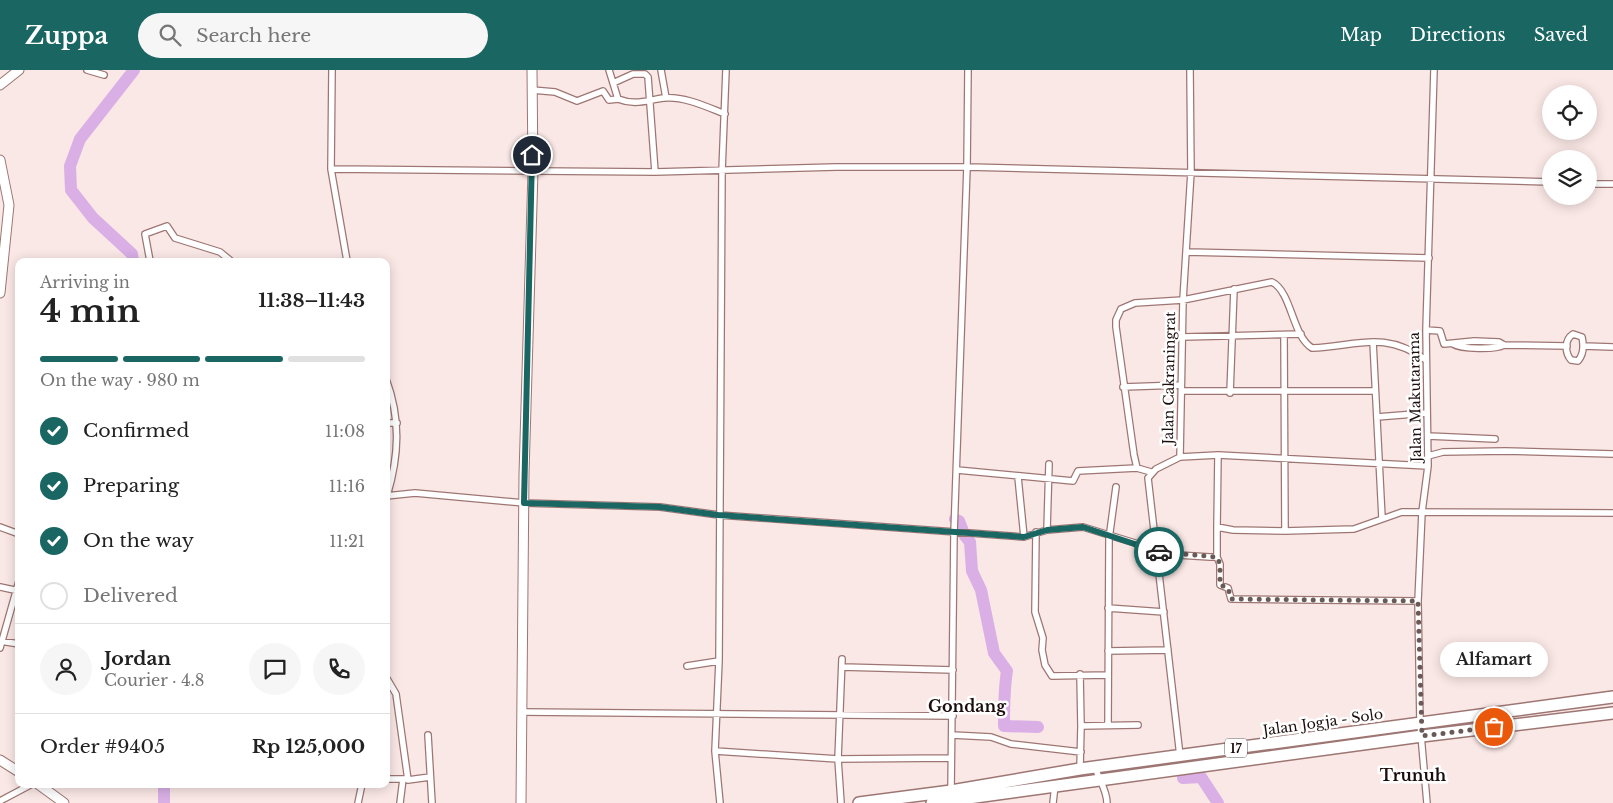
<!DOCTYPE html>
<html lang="en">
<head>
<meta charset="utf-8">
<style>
  :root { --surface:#fff; --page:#f6f6f6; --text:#222; --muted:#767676; --line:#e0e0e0; --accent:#196662 }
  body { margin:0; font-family:"Libre Baskerville",serif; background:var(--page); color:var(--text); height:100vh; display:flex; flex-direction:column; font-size:19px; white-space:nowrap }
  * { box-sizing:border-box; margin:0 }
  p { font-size:16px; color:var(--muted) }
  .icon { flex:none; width:28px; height:28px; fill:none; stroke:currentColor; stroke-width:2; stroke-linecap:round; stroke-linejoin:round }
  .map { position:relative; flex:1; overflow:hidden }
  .drawer { position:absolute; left:15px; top:188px; width:375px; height:530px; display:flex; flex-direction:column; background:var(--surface); border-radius:10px; box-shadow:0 2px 12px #0003 }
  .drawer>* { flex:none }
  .controls { position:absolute; left:1542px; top:15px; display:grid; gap:10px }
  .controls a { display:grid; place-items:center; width:55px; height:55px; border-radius:50%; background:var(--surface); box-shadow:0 2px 12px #0003; font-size:25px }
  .pin { position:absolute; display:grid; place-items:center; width:42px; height:42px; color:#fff; margin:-21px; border:2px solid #fff; border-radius:50%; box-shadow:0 1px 5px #0007 }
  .courier { position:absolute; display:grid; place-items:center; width:50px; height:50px; margin:-25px; border:4px solid #196662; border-radius:50%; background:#fff; color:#222; box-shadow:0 1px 6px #0007 }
  .bubble { position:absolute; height:35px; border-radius:18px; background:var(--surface); box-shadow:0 2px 12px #0003; font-size:16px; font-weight:800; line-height:35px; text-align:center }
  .summary em { font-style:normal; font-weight:800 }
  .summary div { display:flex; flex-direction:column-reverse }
  .summary { display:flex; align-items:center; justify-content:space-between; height:85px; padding:0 25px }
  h1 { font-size:32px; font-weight:800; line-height:38px }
  .bar { display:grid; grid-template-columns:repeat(4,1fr); gap:8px 5px; align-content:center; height:60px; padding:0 25px }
  .bar i { height:6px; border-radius:4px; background:var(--line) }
  .bar .active { background:var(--accent) }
  .bar p { grid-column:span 4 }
  .line { display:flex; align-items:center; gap:12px; padding:0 25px; border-top:1px solid var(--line) }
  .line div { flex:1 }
  .round { display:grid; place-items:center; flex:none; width:52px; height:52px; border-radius:26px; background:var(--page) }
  ol { padding:0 25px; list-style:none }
  li { display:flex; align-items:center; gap:15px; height:55px }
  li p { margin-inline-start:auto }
  li .icon { padding:5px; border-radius:50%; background:var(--accent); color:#fff; stroke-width:4 }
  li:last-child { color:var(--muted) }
  li i { width:28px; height:28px; border:2px solid var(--line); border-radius:50% }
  header { display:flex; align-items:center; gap:30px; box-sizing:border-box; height:70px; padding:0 25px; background:var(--accent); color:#fff }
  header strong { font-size:24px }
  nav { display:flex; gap:28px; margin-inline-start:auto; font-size:18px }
  .search { width:350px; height:45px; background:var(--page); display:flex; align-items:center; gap:12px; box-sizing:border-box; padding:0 18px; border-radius:28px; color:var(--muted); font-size:19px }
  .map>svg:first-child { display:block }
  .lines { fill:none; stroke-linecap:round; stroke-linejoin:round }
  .river { stroke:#d9afe6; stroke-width:12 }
  .street-casing { stroke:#9d7673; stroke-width:8 }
  .secondary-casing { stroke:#9d7673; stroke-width:11 }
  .highway-casing { stroke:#9d7673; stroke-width:14 }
  .street { stroke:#fff; stroke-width:5.5 }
  .secondary { stroke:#fff; stroke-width:9 }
  .highway { stroke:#fff; stroke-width:11 }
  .done { stroke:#695a58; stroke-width:5; stroke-dasharray:0 9 }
  .route { stroke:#196662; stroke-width:6 }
  .labels { text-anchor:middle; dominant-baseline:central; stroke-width:5; stroke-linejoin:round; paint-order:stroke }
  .shield { fill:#fff; stroke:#5f5655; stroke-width:1 }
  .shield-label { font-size:12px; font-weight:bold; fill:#1b0d0c }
  .street-label { font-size:14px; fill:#1b0d0c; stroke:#fff }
  .quarter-label { font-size:16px; font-weight:bold; fill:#1b0d0c; stroke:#fff }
</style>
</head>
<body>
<header>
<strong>Zuppa</strong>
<div class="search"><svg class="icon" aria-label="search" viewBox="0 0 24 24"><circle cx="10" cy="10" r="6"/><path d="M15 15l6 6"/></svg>Search here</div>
<nav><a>Map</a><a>Directions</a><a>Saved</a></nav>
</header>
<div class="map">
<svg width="1613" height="733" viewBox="0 0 1613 733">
  <rect width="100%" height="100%" fill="#fae8e6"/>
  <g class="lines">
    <path class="river" d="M133,191L132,184L93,148L71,120L70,96L80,69L134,0
      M955,449L959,451L965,466L970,472L972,501L981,520L994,583L1007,601C1004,619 1004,638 1004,656L1038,657
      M1183,708L1201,707L1218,733
      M164,714V733"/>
    <defs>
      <path id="street" d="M87,0L104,5
        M332,0L331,99L347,191
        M609,0L618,29C636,36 647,30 664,28C684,26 707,37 725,44
        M661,0L666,28
        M613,13L633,4H645L648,7L655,102
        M532,20L555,22L577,31L603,21L609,30L618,29
        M331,99L655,102L836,97H967L1551,112
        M1589,114H1613
        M1186,182L1429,188
        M150,191L145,164L167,156L175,168L220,182L231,191
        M1426,260L1440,261L1444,274L1474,271L1499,272L1504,275L1567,276
        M1573,264L1582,267C1584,276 1584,284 1578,291L1571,290C1565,283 1564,270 1573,264Z
        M1284,266L1285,461
        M1183,267L1301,264
        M1373,272L1382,448
        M1453,274C1461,279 1495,280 1504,275
        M1583,276L1613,277
        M386,309C401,349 399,386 387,426
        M1123,317L1181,315
        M1182,321H1375
        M1230,323L1234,219
        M1377,347L1427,343
        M386,353H397
        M1428,366L1495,369
        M1428,386L1443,382L1505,381L1613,384
        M1180,387L1218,385L1428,396
        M957,400L1073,411L1078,401L1137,398
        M1151,402L1137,398L1134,385L1116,257V250L1121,239L1135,233L1183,230L1272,212C1292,222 1292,266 1312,278C1358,276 1384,260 1426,290
        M1018,407L1024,467
        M386,426L415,423L524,433L660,437L719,445L1024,467L1047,460L1083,457L1151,478L1162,484L1210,487H1217V457L1233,460L1285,461L1354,459L1402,442L1613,443
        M0,457L19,464
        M1217,457L1218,385
        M1047,460L1049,394
        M1036,462L1035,542L1043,568L1042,580L1045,595L1052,606L1108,605
        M1217,487L1220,494V515L1228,518L1231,529L1418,531
        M0,517L19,521
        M1108,538L1164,542
        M0,571L19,574
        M0,578L19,511
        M1108,581L1168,580
        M687,596L719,591
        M842,597L953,600
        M1080,604L1081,656
        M386,607L396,624L408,710L430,707
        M523,642L953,646
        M1108,655L1109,469L1116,417
        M428,665L432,733
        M952,665L991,667L1011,674L1081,682
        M715,681L838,689L951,688
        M1180,686L1148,408L1156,399L1180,387L1183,230L1191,102L1190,0
        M1095,697C1099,710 1107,720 1107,733
        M1080,699L1081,656L1138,655
        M386,709H404
        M951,721L954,463L967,97L968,0
        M0,731L32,714
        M358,733L362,714
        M400,733L403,709
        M720,733L715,681L719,591L722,101L726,0
        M841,733L838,689L842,589
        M1053,733L1055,715
        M1427,733L1420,654L1418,531L1422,442L1428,396L1426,260L1434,0"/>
      <path id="secondary" d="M0,15L19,0
        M0,90L9,135L0,223
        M0,690L19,702
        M38,714L64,733
        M521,733L524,404L533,101L532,0"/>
      <path id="highway" d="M859,733L951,721L1080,699L1613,627
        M932,733L1422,666L1613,643"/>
    </defs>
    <use href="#street" class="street-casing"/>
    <use href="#secondary" class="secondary-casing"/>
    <use href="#highway" class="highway-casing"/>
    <use href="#street" class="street"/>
    <use href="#secondary" class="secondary"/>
    <use href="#highway" class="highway"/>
  </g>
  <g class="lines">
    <path class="done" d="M1159,482L1217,487L1220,494V515L1228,518L1231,529L1418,531L1422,666L1494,657"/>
    <path class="route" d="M532,85L524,433L660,437L718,445L1024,467L1047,460L1083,457L1159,482"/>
  </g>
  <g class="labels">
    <rect class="shield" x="1225" y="668.5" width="22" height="19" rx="4"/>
    <g class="shield-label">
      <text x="1236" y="678">17</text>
    </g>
    <g class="street-label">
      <text transform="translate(1169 308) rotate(-89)">Jalan Cakraningrat</text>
      <text transform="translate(1415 327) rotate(-91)">Jalan Makutarama</text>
      <text transform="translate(1323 652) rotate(-8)">Jalan Jogja - Solo</text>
    </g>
    <g class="quarter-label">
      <text x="967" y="636">Gondang</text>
      <text x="1413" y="705">Trunuh</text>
    </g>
  </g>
</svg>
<div class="controls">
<a><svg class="icon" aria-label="locate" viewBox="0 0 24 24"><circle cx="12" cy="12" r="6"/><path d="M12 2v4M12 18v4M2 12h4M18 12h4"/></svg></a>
<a><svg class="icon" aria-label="layers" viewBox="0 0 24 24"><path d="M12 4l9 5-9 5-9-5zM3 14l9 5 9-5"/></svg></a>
</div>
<div class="pin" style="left:1494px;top:657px;background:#ea580c"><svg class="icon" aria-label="bag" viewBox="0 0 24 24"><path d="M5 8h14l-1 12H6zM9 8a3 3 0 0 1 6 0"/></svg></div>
<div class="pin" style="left:532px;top:85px;background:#1f2937"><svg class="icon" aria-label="home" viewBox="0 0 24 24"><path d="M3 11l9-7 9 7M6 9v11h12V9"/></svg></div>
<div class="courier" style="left:1159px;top:482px"><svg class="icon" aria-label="car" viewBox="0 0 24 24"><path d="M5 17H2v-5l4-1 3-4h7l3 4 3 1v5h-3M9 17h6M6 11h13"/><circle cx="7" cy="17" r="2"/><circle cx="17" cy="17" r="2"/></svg></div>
<div class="bubble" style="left:1440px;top:572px;width:108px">Alfamart</div>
<section class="drawer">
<div class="summary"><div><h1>4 min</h1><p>Arriving in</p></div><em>11:38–11:43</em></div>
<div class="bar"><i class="active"></i><i class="active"></i><i class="active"></i><i></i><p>On the way · 980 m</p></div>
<ol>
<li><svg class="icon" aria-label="check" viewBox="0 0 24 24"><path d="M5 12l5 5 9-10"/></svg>Confirmed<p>11:08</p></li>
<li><svg class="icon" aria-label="check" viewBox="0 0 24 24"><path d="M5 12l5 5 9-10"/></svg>Preparing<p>11:16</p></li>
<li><svg class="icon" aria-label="check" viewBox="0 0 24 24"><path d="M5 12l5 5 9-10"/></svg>On the way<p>11:21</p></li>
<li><i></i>Delivered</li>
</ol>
<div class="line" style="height:90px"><a class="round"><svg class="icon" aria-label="person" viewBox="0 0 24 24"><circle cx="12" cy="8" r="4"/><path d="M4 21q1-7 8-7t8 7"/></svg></a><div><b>Jordan</b><p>Courier · 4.8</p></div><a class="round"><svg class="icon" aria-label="chat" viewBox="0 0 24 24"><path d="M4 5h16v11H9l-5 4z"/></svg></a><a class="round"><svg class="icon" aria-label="phone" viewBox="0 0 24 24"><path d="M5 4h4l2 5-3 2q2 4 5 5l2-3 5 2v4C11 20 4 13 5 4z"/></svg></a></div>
<div class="line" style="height:65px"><div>Order #9405</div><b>Rp 125,000</b></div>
</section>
</div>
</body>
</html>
